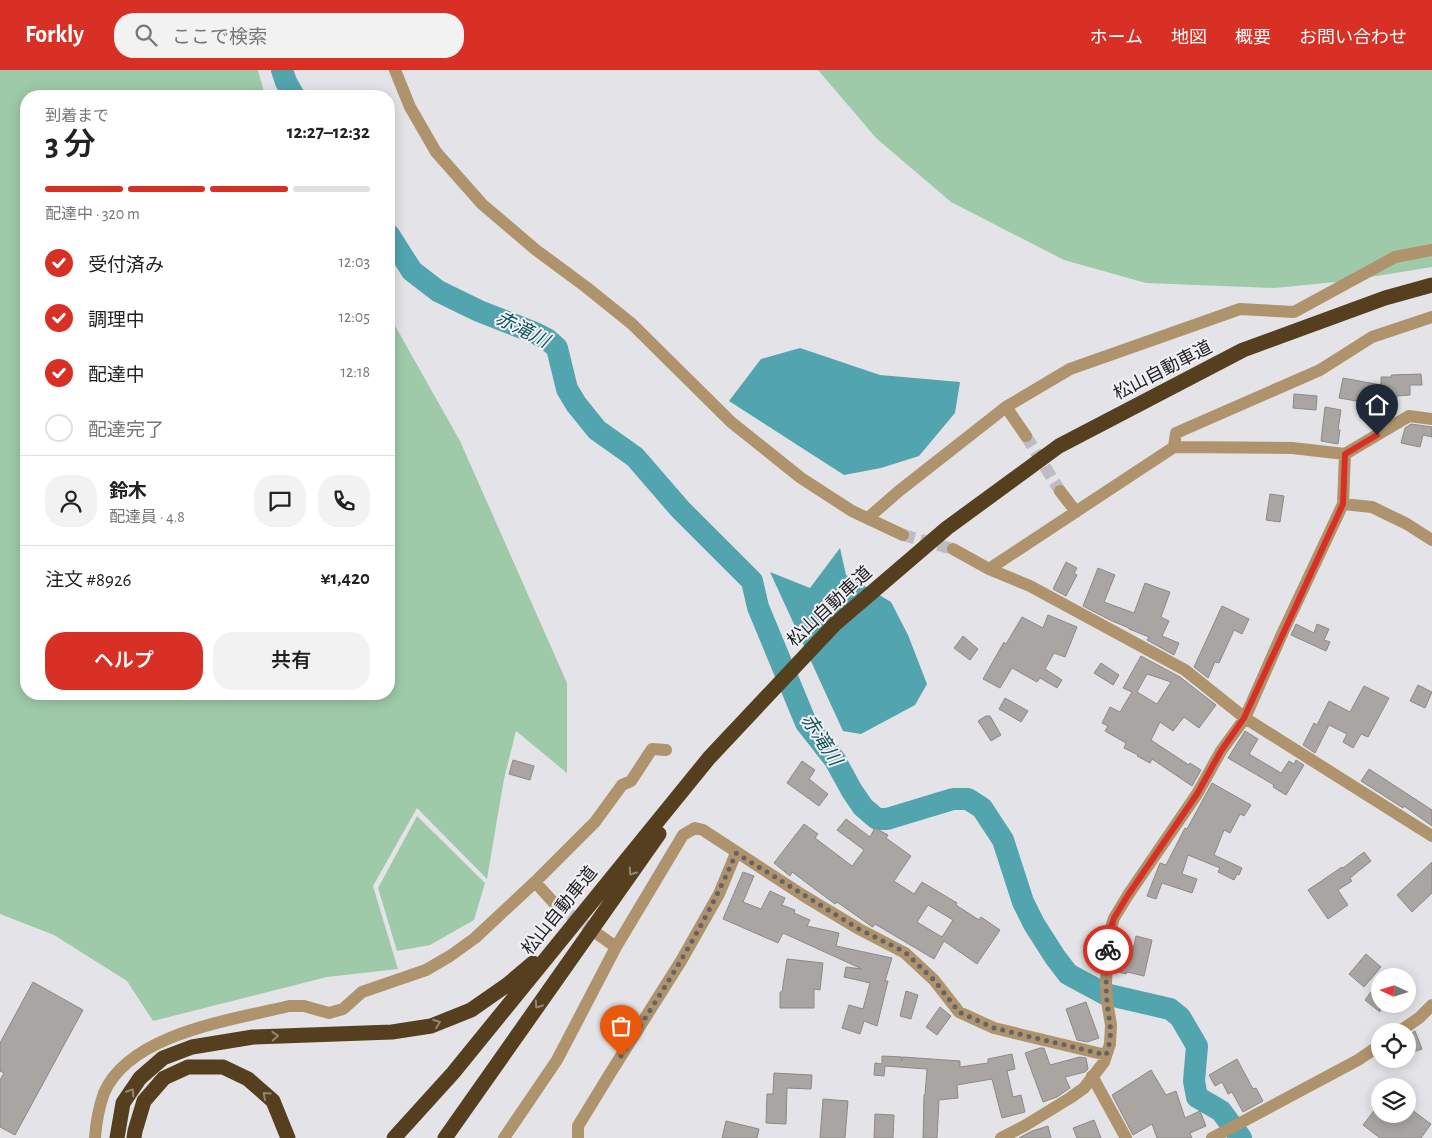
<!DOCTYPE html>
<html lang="ja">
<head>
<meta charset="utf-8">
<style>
  :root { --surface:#fff; --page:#f2f2f2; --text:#222; --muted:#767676; --line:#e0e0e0; --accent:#d93025 }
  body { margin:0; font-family:"Alegreya Sans","Noto Sans JP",sans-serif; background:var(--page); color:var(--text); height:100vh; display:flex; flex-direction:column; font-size:19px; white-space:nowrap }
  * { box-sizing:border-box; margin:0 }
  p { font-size:16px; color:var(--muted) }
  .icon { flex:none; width:28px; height:28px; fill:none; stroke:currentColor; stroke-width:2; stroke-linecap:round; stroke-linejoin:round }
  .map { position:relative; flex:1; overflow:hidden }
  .side { position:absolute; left:20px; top:20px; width:375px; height:610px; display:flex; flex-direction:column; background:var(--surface); border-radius:20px; box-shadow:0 2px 12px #0003 }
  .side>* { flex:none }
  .needle { width:32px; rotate:274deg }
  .tools { position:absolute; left:1371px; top:898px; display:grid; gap:10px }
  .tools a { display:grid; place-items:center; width:45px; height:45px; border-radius:50%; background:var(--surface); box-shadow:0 2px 12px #0003; font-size:25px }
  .pin { position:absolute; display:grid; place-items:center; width:42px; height:42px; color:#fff; margin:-51px -21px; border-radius:50% 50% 50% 0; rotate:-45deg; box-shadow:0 0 5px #0007 }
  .pin .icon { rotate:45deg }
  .courier { position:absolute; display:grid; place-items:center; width:50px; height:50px; margin:-25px; border:4px solid #d93025; border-radius:50%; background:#fff; color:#222; box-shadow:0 1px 6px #0007 }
  .summary em { font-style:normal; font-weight:600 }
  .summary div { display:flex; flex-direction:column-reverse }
  .summary { display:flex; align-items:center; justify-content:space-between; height:85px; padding:0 25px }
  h1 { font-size:32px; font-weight:600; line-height:38px }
  .bar { display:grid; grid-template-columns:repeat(4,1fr); gap:8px 5px; align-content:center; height:60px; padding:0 25px }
  .bar i { height:6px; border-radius:4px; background:var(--line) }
  .bar .active { background:var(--accent) }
  .bar p { grid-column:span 4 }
  .line { display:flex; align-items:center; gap:12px; padding:0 25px; border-top:1px solid var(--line) }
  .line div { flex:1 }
  .round { display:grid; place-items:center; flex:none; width:52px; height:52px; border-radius:20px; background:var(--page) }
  ol { padding:0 25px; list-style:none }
  li { display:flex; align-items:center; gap:15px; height:55px }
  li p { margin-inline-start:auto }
  li .icon { padding:5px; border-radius:50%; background:var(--accent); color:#fff; stroke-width:4 }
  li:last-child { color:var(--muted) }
  li i { width:28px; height:28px; border:2px solid var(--line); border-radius:50% }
  .cta { display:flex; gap:10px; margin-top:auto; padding:10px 25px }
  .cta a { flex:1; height:58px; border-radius:20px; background:var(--accent); color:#fff; font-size:20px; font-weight:600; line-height:58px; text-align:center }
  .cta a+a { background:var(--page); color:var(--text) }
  header { display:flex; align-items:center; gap:30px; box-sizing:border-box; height:70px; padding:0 25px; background:var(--accent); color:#fff }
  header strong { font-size:24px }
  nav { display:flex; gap:28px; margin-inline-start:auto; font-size:18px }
  .search { width:350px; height:45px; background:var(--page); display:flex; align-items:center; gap:12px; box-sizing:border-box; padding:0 18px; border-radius:20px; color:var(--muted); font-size:19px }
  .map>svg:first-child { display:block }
  .green { fill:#9ecaa9 }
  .water { fill:#52a4ae }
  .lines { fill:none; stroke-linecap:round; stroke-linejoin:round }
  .river { stroke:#52a4ae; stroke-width:22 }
  .building { fill:#a9a5a2; stroke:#8c8986; fill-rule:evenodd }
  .minor-tunnel { stroke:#bdbcc0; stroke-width:12; stroke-dasharray:12 6; stroke-linecap:butt }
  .minor { stroke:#af936c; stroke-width:12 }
  .highway { stroke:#553f1f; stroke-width:15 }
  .oneway { stroke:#948675 }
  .done { stroke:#646366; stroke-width:5; stroke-dasharray:0 9 }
  .route { stroke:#d93025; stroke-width:6 }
  .labels { text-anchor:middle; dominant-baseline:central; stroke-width:4; stroke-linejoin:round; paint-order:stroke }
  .street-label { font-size:18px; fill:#1f1e20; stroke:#f2f1f6 }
  .water-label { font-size:19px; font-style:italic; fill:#0f575e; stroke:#f2f1f6 }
</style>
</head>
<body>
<header>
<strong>Forkly</strong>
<div class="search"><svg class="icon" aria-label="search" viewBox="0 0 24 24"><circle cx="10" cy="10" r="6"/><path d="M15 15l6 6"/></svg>ここで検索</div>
<nav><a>ホーム</a><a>地図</a><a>概要</a><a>お問い合わせ</a></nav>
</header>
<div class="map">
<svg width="1432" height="1068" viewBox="0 0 1432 1068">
  <rect width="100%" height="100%" fill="#e4e4e8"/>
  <path class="green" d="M0,0H258L265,26H26V624H389V245L460,371L567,613V703L516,661L504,709L487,809L417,738L373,816L398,899L327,907L153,951L127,911L54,865L0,844Z
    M818,0H1432V197L1346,211L1275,218L1146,213L1064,190L951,132L876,68Z
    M417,746L485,813L474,850L430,875L397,881L378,818Z"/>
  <path class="water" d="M800,278L880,305L960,312L955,343L919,386L881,398L844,405L729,331L761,289Z
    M840,478L846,505L891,532L908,565L927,614L915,635L861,664L843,661L770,502L810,518Z"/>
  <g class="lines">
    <path class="river" d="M282,0L286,12L294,26
      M389,165L412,201L438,221L479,241L535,263L547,269L557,278L567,319L576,334L597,360L635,387L680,439L752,511L758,537L806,653L835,690L852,721L863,737L877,749H887L953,729H968L982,738L1003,770L1023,832L1034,854L1055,887L1068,904L1105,924L1170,939L1180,947L1197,976L1194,1011L1197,1027L1221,1041L1241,1068"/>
  </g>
  <path class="building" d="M1421,304L1422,315H1410V325L1397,326L1396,344L1392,346L1382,345L1381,351L1360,348L1362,332L1339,328L1343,308L1381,315V307H1392L1391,305Z
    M1294,324L1317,326L1316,340L1293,338Z
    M1325,337L1341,340L1338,360H1340L1338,374L1321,371Z
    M1411,354L1432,357V367L1423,365L1420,377L1401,373L1405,358Z
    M1270,424L1284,426L1280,452L1266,450Z
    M1066,492L1077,498L1074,503L1077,505L1066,526L1053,519Z
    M1098,498L1115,505L1104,532L1134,543L1145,513L1170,522L1161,547L1169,551L1162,566L1179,573L1174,585L1147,570L1149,567L1129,559V558L1112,551L1083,536Z
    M1222,536L1249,549L1242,564L1234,560L1219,593L1215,592L1208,608L1194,597Z
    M1048,545L1077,557L1065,587L1054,583L1045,599L1062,610L1057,618L1040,608L1037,612L1012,598L1000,618L983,609L1004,572L1006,574L1022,547L1043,558Z
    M1296,554L1314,563L1317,554L1329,559L1324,570L1330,572L1326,581L1291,565Z
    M963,566L978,579L970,590L954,578Z
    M1141,586L1180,607L1216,635L1199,658L1184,647L1173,661L1160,652L1151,670L1189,695L1190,693L1201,700L1192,716L1152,689L1150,693L1137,686L1138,685L1124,678L1126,673L1105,661L1108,656L1102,653L1110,637L1120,642L1132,622L1123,618ZM1147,604L1171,612L1157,634L1137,622Z
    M1101,593L1119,605L1113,615L1094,603Z
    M1418,615L1432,622L1425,638L1410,631Z
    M1364,616L1389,628L1368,667L1361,664L1353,678L1343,672L1347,664L1329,655L1315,683L1303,675L1314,653L1317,655L1329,631L1350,642Z
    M1005,628L1028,641L1021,652L999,639Z
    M986,646H990L1001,665L991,671L978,651Z
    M1245,661L1258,669L1249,684L1281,703L1289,691L1294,694L1296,690L1304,695L1286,725L1273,717L1274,715L1228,688Z
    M513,690L534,696L530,710L509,704Z
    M802,691L815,700L809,709L828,724L819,736L787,713Z
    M1369,699L1432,740V756L1404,736L1403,738L1361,711Z
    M1212,713L1251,735L1244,746L1240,744L1230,763L1224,760L1214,785L1242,798L1239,805L1237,804L1234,810L1218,802L1220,798L1188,785L1182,804L1197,809L1192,823L1162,813L1156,829L1147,826L1160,793L1166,795L1185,758L1187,759Z
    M846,749L870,767L875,758L888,765L886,768L911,786L894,811L914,824L922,812L957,833L956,835L979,850L981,847L1000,860L977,894L944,871L934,889L875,854L873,857L871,856L837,832L835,834L792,802L790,806L774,793L804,754L818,764L815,768L852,796L864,780L837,760ZM928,835L953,850L942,867L917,852Z
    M1364,782L1371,791L1350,808L1352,811L1338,820L1348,835L1328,849L1308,820L1342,797L1343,798Z
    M1432,792V823L1412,842L1397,825Z
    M743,802L754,806L743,832L761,839L770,821L785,828L782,835L795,840L794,843L810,850L807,856L839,863L836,876L892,888L885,911H888L877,956L864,951L860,964L842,958L849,935L863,939L870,913L844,907L846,897L862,899L783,863L778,873L723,849Z
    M1136,866L1152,870L1144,906L1127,902L1126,904L1115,901L1117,887L1131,890Z
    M1366,884L1381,897L1364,917L1349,904Z
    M787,889L823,893L820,920L814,919V938H780V922H782Z
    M1380,910V942L1365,930Z
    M33,912L83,940L15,1065L0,1057V1010L4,1003L0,1001V973Z
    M906,921L918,925L911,949L900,946Z
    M1086,932L1099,968L1087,972L1077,970L1066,939Z
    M940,937L951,946L937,965L926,957Z
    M1415,961L1422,979L1408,984V966Z
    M1040,978H1044L1050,995L1080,987L1086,988L1088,999L1085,1002L1065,1007L1070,1018L1057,1027L1043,1032L1025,983Z
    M1012,984L1015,999L1007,1001L1013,1027L1021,1025L1025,1042L1002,1048L992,1009L957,1015L958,1028L939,1030L937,1068H923L924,1025H925L927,999L885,996L884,1006L874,1005L875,993L882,994V986L902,987L901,991L903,987L960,991V997L988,993V989Z
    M1237,989L1253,1019L1256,1018L1263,1031L1243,1042L1232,1022L1228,1024L1222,1012L1215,1016L1209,1005Z
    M1151,1000L1166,1025L1176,1021L1185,1048L1200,1041L1206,1056L1190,1063L1192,1068H1157L1152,1054L1133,1065L1112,1025Z
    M774,1003L812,1005L811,1019L787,1018L786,1054L766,1053L767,1024H773Z
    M823,1029L848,1031L845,1068H820Z
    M1380,1033V1044H1408V1037L1431,1054L1421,1068H1380L1363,1055Z
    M875,1044L894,1045L893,1068H874Z
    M1094,1050L1101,1068H1077L1073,1058Z
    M726,1051L759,1059L757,1068H722Z
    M1048,1056L1051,1068H1019L1032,1061Z"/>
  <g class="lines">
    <path class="minor-tunnel" d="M1026,366L1060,421
      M903,465L953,479
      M555,834L599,865"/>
    <path class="minor" d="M395,0L410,37L436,82L482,134L536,180L586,217L632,254L731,352L801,408L852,441L903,465
      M1006,337L1070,299L1240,239L1294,242L1395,187L1432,180
      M1174,377L1176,363L1320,300L1372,267L1432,247
      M1060,421L1076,442
      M1343,434L1372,437L1407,454L1432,470
      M868,448L899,421L1006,337L1026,366
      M953,479L989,499L1030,516L1185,600L1245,648L1432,766
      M989,499L1174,377L1292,378L1345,384
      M535,812L555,834
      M599,865L616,877
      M1400,961L1419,948L1432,935
      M1092,1006L1126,1068
      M95,1068C96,1053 99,1037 104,1023C130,963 233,950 289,936H304L329,943L343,939L362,922L426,900L450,886L475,868L535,812L595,752L622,715L631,711L652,679L666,680
      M504,1068L557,990L616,877L683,765L695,758L703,760L804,826L859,859L905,883L934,910L959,942L994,958L1106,985
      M578,1068V1056L611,1002L681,891L719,824L736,783
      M1001,1068L1026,1055L1070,1028L1084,1018L1104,992L1110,974L1111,955L1107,931L1106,913L1108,867L1114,848L1128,825L1197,724L1221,681L1245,648L1282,564L1343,434L1345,384L1409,346L1432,349
      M1212,1068L1358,990L1380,975"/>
    <path class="highway" d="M117,1068L123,1033L140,1008L163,988L192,977L253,967L392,962L431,956L471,940L507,915L533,893
      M134,1068L135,1061L144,1031L164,1008L188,997H223L248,1009L273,1031L288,1068
      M394,1068L453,1003L709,688L835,554L947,458L1059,376L1243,280L1385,228L1432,215
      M445,1068L659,764"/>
  </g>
  <defs><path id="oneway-chevron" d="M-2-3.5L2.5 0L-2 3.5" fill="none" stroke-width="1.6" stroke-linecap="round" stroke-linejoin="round" transform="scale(1.25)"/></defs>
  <g class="oneway">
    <use href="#oneway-chevron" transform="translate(632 802) rotate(125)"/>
    <use href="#oneway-chevron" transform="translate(538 935) rotate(125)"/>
    <use href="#oneway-chevron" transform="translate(437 953) rotate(-20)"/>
    <use href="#oneway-chevron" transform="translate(275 966) rotate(-3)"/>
    <use href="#oneway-chevron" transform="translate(131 1022) rotate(-57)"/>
    <use href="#oneway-chevron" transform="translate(266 1025) rotate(-138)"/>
  </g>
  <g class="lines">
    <path class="done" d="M621,986C663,920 706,855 736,783L859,859L905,882L934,910L959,942L994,958L1106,985C1114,963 1109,953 1107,931C1105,914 1107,897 1108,880"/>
    <path class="route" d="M1108,880V867L1114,848L1128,825L1197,724L1221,681L1244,648L1343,434L1345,384L1377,365"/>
  </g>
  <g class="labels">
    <g class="street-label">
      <text transform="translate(1163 301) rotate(-27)">松山自動車道</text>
      <text transform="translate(830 537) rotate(-43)">松山自動車道</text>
      <text transform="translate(560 841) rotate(-51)">松山自動車道</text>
    </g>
    <g class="water-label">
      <text transform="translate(522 260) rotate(27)">赤滝川</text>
      <text transform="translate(821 670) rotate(57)">赤滝川</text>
    </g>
  </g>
</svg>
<div class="tools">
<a><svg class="needle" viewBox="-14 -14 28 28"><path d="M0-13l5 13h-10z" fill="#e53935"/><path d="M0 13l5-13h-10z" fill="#767676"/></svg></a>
<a><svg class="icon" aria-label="locate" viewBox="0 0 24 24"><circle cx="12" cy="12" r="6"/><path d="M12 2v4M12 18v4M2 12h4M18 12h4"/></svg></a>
<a><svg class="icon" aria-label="layers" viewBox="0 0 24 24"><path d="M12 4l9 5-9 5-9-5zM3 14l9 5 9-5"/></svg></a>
</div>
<div class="pin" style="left:621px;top:986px;background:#ea580c"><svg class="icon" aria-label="bag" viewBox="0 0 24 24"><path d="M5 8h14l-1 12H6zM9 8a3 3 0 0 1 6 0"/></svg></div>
<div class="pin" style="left:1377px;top:365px;background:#1f2937"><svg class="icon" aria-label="home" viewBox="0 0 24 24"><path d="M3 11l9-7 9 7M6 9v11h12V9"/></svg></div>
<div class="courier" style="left:1108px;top:880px"><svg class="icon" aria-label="bike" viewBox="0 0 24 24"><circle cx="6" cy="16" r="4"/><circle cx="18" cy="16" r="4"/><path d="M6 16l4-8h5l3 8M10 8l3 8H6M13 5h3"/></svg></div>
<section class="side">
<div class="summary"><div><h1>3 分</h1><p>到着まで</p></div><em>12:27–12:32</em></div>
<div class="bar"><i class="active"></i><i class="active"></i><i class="active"></i><i></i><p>配達中 · 320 m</p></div>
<ol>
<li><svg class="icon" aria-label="check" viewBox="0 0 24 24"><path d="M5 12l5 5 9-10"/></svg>受付済み<p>12:03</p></li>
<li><svg class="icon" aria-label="check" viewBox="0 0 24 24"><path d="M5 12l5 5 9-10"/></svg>調理中<p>12:05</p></li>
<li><svg class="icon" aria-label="check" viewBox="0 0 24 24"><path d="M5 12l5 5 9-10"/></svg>配達中<p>12:18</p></li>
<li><i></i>配達完了</li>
</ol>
<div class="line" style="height:90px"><a class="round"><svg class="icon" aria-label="person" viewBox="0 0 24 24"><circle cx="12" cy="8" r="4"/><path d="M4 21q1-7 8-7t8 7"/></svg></a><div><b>鈴木</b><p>配達員 · 4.8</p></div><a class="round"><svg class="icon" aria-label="chat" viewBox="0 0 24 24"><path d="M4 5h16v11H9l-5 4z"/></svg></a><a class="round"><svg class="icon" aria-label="phone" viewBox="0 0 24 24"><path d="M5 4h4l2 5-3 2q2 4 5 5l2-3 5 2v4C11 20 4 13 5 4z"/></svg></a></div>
<div class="line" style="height:65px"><div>注文 #8926</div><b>¥1,420</b></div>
<div class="cta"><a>ヘルプ</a><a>共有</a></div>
</section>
</div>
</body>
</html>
